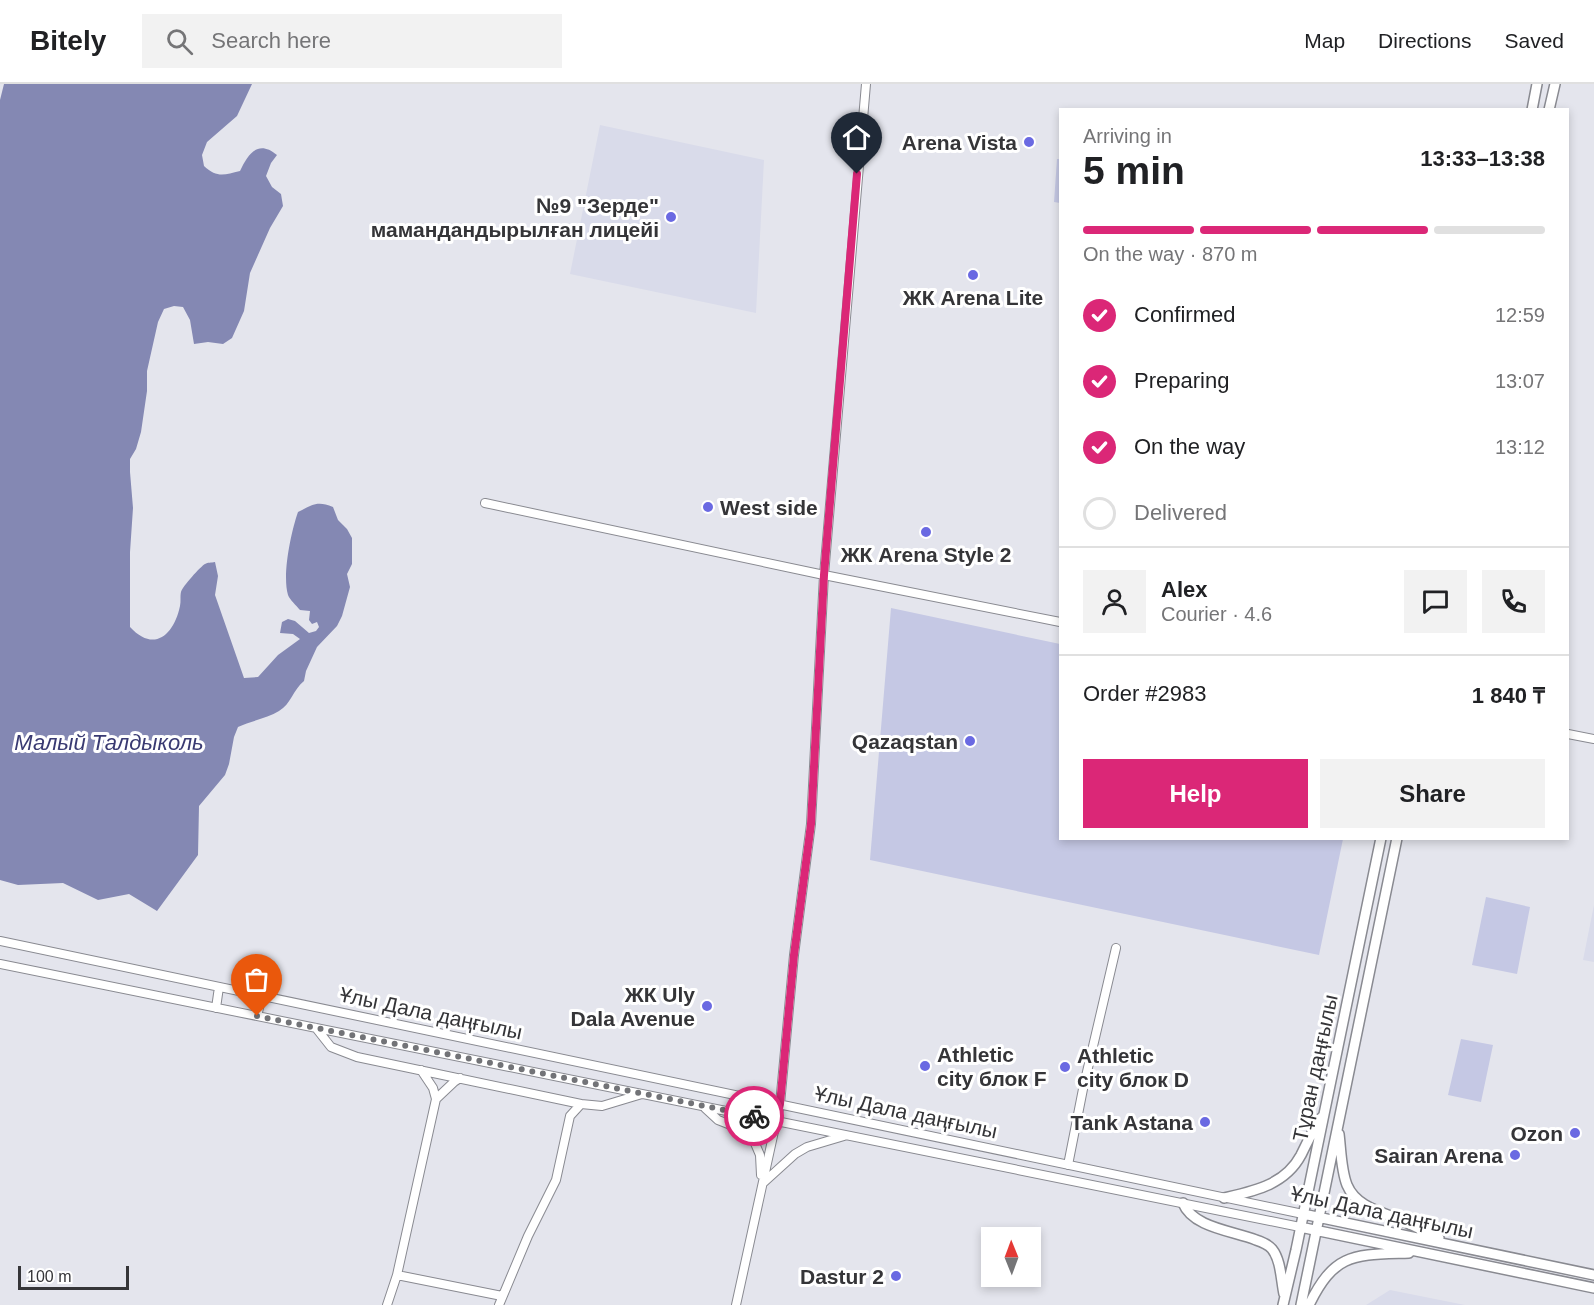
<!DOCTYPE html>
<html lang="en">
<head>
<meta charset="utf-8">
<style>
  :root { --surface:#fff; --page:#f2f2f2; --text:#202124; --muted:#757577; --line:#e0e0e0; --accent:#db2777 }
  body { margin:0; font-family:Helvetica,sans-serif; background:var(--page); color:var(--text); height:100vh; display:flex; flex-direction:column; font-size:22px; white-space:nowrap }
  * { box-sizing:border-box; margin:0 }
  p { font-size:20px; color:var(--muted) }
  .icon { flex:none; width:33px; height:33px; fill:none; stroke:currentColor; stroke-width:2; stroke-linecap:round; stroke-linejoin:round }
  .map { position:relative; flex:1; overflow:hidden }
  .sheet { position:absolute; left:1059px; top:24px; width:510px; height:732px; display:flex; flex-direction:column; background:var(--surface); border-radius:0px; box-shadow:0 3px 9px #0003 }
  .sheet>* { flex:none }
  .needle { width:39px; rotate:359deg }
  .fabs { position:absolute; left:981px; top:1143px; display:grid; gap:12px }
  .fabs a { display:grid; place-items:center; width:60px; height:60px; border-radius:0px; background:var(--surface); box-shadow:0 3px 9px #0003; font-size:30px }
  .scale { position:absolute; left:18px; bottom:15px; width:111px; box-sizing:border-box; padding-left:6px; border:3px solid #353538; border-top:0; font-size:16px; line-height:21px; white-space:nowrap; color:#353538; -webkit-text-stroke:4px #fff; paint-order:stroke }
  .pin { position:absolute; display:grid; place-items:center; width:51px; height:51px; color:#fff; margin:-62px -26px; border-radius:50% 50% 50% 0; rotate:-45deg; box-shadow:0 0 6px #0007 }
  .pin .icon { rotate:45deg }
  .courier { position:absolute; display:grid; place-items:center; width:60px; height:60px; margin:-30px; border:4px solid #db2777; border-radius:50%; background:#fff; color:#222; box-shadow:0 2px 8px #0007 }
  .head em { font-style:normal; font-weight:600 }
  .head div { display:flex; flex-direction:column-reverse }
  .head { display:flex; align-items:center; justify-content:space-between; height:102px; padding:0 24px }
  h1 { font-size:39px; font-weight:600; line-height:45px }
  .bar { display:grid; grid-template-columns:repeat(4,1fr); gap:9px 6px; align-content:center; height:72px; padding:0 24px }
  .bar i { height:8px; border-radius:4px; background:var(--line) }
  .bar .active { background:var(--accent) }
  .bar p { grid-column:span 4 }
  .line { display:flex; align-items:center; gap:15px; padding:0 24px; border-top:2px solid var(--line) }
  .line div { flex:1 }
  .round { display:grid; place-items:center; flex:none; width:63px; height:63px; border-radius:0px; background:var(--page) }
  ol { padding:0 24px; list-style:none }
  li { display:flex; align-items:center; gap:18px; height:66px }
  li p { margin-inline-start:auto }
  li .icon { padding:6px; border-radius:50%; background:var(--accent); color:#fff; stroke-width:4 }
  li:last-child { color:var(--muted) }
  li i { width:33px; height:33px; border:3px solid var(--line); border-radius:50% }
  .button { display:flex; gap:12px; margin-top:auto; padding:12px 24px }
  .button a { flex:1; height:69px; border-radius:0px; background:var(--accent); color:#fff; font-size:24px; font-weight:600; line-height:69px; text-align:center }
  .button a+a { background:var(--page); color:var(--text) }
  header { display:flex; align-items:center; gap:36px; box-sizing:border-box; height:84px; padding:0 30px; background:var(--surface); border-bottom:2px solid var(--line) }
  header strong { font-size:28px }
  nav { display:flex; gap:33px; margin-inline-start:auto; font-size:21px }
  .search { width:420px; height:54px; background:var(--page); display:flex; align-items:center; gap:15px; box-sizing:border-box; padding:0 21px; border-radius:0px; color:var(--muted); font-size:22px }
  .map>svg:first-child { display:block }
  .built { fill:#d9dbea }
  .green { fill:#c5c8e4 }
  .water { fill:#8488b3 }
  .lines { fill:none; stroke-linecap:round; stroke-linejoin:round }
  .minor-casing { stroke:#898a91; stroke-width:10 }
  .major-casing { stroke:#898a91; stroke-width:12 }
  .minor { stroke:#fff; stroke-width:8 }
  .major { stroke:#fff; stroke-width:9 }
  .done { stroke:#727377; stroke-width:6; stroke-dasharray:0 10.8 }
  .route { stroke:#db2777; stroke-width:8 }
  .poi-dot { fill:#6a69e2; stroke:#fff; stroke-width:2 }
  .labels { text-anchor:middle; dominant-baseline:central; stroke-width:6; stroke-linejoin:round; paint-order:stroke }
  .poi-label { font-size:21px; font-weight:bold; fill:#353538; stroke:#fff; text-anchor:end }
  .street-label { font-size:21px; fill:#353538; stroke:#fff }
  .water-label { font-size:22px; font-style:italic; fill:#393a72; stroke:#fff }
</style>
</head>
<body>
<header>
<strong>Bitely</strong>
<div class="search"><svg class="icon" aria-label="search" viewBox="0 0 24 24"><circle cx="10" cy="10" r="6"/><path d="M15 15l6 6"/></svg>Search here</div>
<nav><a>Map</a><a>Directions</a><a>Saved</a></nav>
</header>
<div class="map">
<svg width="1594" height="1221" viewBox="0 0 1594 1221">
  <rect width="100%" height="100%" fill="#e4e5ed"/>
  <path class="built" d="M600,41L764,76L756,229L570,190Z
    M1594,821V878L1583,876Z
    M1390,1206L1465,1221H1366Z"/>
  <path class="green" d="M1057,75H1060V119L1054,118Z
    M891,524L1060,560V754L1343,755L1319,871L870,776Z
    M1486,813L1530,823L1517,890L1472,881Z
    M1461,955L1493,961L1481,1018L1448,1011Z"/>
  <path class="water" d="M4,0H252L237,32L207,58L202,71L204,82C217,94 224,91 240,87C248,70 258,55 277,71L271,79L266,92L272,103L281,110L283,122L270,144L250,189L244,227L232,254L223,260L208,258L194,260L190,236L183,223L174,222L164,225L158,238L147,287V307L141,348L136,365L130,375V388L133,424L130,468V543C154,569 174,551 180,522C181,517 180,512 181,508C182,503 201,482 205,480C208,478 211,479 215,478L218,492L215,511L244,594L258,593L278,571L300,555L293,550L280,549L282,538L288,535L295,537L309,549L316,547L319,543L317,538L312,540L309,536L310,527L300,526C296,521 290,516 288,511C282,491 291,448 298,428C312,421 317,416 333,423L338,436L347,445L352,454V480L347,490L350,503L342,532L337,542L317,563L306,587L304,597C293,606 291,620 279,627C268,634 251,637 238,643L234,653L229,680L225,691L199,722L198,771L157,827L129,810L98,816L63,799L18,801L0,796V16Z"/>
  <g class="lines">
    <defs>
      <path id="minor" d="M485,419L824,491L1060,538
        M1568,650L1594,655
        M0,857L1303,1130
        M0,880L1300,1143
        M216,924L219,903
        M257,932L262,912
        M316,944L331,963L357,973L581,1020
        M421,986L433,1004L436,1015L454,998L460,994
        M436,1015L397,1191L502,1212
        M705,1024L718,1036L741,1045L754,1057L760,1071L761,1091
        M1068,1081L1083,1005L1116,864
        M763,1099L795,1070L807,1063L844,1052
        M387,1221L397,1191
        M499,1221L528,1152L556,1096L570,1032L581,1020L602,1022L642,1010
        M736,1221L780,1020L794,871L811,740L824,491L866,0"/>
      <path id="major" d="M1532,26L1537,0
        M1549,26L1555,0
        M1339,1050C1341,1066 1341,1086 1347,1101C1356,1123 1382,1128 1401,1136C1414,1142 1426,1148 1439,1154
        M1224,1114C1254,1107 1285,1101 1301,1071C1308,1057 1313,1045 1322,1033
        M1183,1119C1193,1144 1234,1147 1256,1156C1262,1158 1268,1160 1272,1165C1281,1176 1281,1196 1284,1210
        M1303,1130L1594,1191
        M1300,1143L1594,1204
        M1283,1221L1296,1166L1381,754
        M1301,1221L1397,754
        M1309,1221C1335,1168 1354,1171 1409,1169"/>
    </defs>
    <use href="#minor" class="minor-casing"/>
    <use href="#major" class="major-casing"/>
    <use href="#minor" class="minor"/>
    <use href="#major" class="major"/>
  </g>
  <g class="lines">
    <path class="done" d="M257,932L754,1032"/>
    <path class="route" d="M754,1032L776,1036L780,1020L794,871L811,740L824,491L857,90"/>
  </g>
  <g class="poi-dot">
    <circle cx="1029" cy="58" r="6"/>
    <circle cx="671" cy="133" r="6"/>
    <circle cx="973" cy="191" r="6"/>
    <circle cx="708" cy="423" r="6"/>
    <circle cx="926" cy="448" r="6"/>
    <circle cx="970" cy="657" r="6"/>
    <circle cx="707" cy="922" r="6"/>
    <circle cx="925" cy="982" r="6"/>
    <circle cx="1065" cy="983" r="6"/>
    <circle cx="1205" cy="1038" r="6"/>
    <circle cx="1575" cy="1049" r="6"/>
    <circle cx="1515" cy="1071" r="6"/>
    <circle cx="896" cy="1192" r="6"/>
  </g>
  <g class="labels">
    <g class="poi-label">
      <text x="1017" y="58">Arena Vista</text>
      <text x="659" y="121">№9 "Зерде"<tspan x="659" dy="24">мамандандырылған лицейі</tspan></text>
      <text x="973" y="213" text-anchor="middle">ЖК Arena Lite</text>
      <text x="720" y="423" text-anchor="start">West side</text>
      <text x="926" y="470" text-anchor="middle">ЖК Arena Style 2</text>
      <text x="958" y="657">Qazaqstan</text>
      <text x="695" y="910">ЖК Uly<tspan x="695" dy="24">Dala Avenue</tspan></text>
      <text x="937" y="970" text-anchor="start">Athletic<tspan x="937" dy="24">city блок F</tspan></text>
      <text x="1077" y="971" text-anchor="start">Athletic<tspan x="1077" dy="24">city блок D</tspan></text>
      <text x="1193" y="1038">Tank Astana</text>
      <text x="1563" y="1049">Ozon</text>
      <text x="1503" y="1071">Sairan Arena</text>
      <text x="884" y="1192">Dastur 2</text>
    </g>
    <g class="street-label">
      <text transform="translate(431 929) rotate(12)">Ұлы Дала даңғылы</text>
      <text transform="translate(1315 984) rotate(-78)">Тұран даңғылы</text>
      <text transform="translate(906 1028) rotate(12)">Ұлы Дала даңғылы</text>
      <text transform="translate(1382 1128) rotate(12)">Ұлы Дала даңғылы</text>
    </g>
    <g class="water-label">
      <text x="109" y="658">Малый Талдыколь</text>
    </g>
  </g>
</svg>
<div class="fabs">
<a><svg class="needle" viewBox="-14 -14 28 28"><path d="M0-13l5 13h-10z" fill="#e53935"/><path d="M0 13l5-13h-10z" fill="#757577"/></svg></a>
</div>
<div class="scale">100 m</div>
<div class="pin" style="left:257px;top:932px;background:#ea580c"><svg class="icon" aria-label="bag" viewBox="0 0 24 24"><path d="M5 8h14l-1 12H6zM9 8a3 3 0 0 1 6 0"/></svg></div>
<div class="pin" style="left:857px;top:90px;background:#1f2937"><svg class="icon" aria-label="home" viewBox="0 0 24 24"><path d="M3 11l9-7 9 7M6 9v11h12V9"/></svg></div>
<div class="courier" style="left:754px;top:1032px"><svg class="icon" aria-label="bike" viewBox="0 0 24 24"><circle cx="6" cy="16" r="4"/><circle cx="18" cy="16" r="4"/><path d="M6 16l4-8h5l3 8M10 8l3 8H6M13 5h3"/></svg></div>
<section class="sheet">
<div class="head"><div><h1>5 min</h1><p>Arriving in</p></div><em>13:33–13:38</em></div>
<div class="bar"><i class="active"></i><i class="active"></i><i class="active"></i><i></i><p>On the way · 870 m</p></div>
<ol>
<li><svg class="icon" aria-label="check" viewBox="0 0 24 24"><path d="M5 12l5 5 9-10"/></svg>Confirmed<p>12:59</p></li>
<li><svg class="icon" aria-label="check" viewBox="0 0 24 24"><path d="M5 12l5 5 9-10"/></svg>Preparing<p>13:07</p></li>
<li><svg class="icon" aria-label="check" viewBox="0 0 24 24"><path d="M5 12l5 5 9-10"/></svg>On the way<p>13:12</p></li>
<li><i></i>Delivered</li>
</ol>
<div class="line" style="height:108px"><a class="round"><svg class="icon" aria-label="person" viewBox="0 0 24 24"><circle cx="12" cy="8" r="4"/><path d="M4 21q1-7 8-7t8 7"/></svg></a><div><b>Alex</b><p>Courier · 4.6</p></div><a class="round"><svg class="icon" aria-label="chat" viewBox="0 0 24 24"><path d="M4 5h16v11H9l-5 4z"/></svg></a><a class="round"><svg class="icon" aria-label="phone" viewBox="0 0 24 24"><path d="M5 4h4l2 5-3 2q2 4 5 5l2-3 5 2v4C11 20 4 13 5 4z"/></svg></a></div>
<div class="line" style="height:78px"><div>Order #2983</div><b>1 840 ₸</b></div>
<div class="button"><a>Help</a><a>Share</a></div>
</section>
</div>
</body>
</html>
